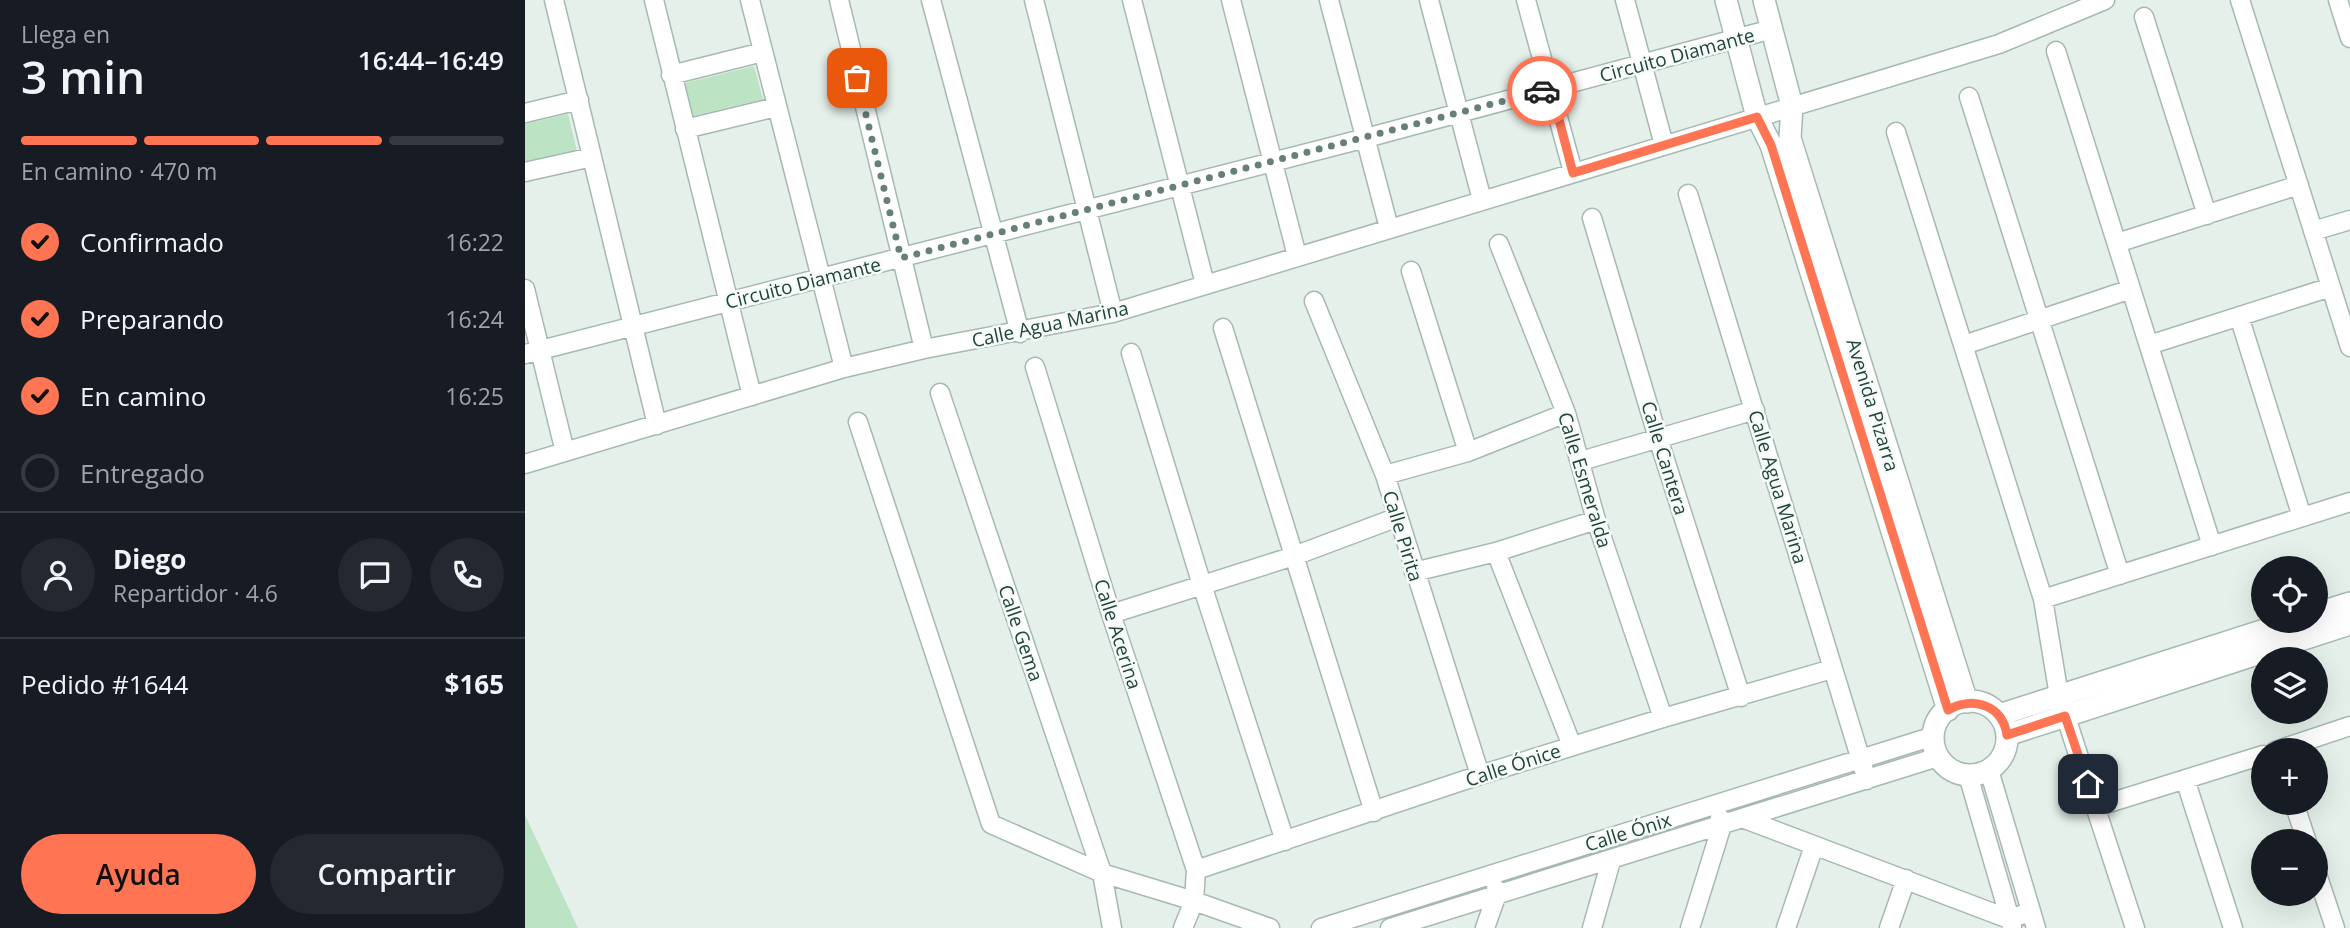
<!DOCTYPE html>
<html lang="es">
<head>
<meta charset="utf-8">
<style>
  :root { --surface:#171b24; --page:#242831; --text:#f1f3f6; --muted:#9ea1a6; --line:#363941; --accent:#ff7554 }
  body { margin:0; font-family:"Open Sans",sans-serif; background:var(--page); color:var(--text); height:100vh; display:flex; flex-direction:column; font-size:26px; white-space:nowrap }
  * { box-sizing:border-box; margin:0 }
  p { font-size:23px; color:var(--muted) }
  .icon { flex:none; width:38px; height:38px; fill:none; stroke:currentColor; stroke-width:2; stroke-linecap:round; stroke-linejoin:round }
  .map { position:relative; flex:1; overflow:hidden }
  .sheet { display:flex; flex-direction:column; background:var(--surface); width:525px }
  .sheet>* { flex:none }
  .controls { position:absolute; left:1726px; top:556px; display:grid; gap:14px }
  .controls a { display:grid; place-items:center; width:77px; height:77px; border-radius:50%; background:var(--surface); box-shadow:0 7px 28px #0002; font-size:35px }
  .pin { position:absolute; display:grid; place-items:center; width:60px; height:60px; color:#fff; margin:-30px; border-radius:14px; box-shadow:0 4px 10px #0006 }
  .courier { position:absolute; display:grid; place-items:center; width:70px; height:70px; margin:-35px; border:5px solid #ff7554; border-radius:50%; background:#fff; color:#222; box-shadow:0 2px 9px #0007 }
  .head em { font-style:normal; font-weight:600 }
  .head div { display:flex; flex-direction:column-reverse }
  .head { display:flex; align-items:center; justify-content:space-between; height:119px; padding:0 21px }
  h1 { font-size:46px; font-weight:600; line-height:52px }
  .bar { display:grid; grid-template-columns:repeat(4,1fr); gap:10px 7px; align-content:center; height:84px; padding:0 21px }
  .bar i { height:9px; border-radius:5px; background:var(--line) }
  .bar .current { background:var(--accent) }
  .bar p { grid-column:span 4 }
  .line { display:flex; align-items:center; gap:18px; padding:0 21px; border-top:2px solid var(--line) }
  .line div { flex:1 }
  .round { display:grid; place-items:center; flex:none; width:74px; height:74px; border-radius:37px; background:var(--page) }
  ol { padding:0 21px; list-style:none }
  li { display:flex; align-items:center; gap:21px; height:77px }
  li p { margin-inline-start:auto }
  li .icon { padding:7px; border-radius:50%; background:var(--accent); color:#111; stroke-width:4 }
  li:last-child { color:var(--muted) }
  li i { width:38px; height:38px; border:4px solid var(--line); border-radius:50% }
  .primary-button { display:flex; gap:14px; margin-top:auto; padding:14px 21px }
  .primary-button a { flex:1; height:80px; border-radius:42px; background:var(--accent); color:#111; font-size:28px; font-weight:600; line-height:80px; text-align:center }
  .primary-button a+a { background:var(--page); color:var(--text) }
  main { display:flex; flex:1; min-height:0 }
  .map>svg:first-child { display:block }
  .green { fill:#bce3c4 }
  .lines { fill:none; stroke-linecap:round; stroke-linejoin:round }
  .minor-casing { stroke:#a6b9b1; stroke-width:21 }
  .tertiary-casing { stroke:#a6b9b1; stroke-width:24 }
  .minor { stroke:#fff; stroke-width:18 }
  .tertiary { stroke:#fff; stroke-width:21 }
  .done { stroke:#668077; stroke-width:7; stroke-dasharray:0 12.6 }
  .route { stroke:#ff7554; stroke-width:9 }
  .labels { text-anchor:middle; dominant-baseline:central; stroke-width:5; stroke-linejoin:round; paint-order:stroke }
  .street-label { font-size:19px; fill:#214439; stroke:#f6fbf9 }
</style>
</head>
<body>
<main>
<section class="sheet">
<div class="head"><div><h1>3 min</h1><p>Llega en</p></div><em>16:44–16:49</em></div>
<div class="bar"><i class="current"></i><i class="current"></i><i class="current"></i><i></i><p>En camino · 470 m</p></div>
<ol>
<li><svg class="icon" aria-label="check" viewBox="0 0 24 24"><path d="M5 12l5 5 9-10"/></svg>Confirmado<p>16:22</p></li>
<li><svg class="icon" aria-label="check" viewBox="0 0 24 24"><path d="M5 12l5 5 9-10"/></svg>Preparando<p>16:24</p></li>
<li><svg class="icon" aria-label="check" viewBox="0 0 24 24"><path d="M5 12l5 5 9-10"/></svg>En camino<p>16:25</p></li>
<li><i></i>Entregado</li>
</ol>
<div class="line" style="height:126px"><a class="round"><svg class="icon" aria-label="person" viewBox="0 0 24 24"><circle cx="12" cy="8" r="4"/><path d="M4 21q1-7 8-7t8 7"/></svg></a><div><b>Diego</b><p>Repartidor · 4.6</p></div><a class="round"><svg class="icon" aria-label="chat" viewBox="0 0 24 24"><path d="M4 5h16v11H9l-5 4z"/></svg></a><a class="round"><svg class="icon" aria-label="phone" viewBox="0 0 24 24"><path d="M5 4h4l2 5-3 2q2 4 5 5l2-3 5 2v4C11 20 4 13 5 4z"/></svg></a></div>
<div class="line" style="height:91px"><div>Pedido #1644</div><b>$165</b></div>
<div class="primary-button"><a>Ayuda</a><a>Compartir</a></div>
</section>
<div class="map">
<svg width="1825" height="928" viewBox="0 0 1825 928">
  <rect width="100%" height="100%" fill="#e5f0ea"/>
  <path class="green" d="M229,66L238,99L168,116L160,83Z
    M43,114L52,151L0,163V124Z
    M0,815L53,928H0Z"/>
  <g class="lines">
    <defs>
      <path id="minor" d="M29,0L132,425
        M129,0L227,396
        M225,0L319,368
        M314,0L399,349
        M406,0L495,333
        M509,0L588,313
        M607,0L680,284
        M706,0L772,256
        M804,0L864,228
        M904,0L957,200
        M1001,0L1048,172
        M1100,0L1139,145
        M1715,0L1825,347
        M1813,0L1825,38
        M1619,17L1682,215
        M1531,51L1687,546
        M146,75L238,52
        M1444,97L1595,575
        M0,113L54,100
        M160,129L251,107
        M1371,132L1518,599L1534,696L1610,928
        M0,172L67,157
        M1163,194L1342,780
        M1067,218L1133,438L1216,697
        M1788,231L1825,220
        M1592,243L1774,185
        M974,244L1041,413L1071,520L1138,718
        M886,271L943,452
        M0,289L40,452
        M789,301L860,475L955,775
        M1714,316L1777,517
        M698,328L849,812
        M1439,345L1606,289
        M1624,345L1806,287
        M606,353L677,585L760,841
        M0,354L841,138L1247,29
        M510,367L586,614L671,870L669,901L658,928
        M415,393L577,873L587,928
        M333,422L466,824L577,873L669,901L745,928
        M1056,461L1230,410
        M0,464L319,368L399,349L588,313L1474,44L1580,0
        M860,475L943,452L1041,413
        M971,552L1047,746
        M889,572L971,552L1071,520
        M1518,599L1825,502
        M586,614L769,556L873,517
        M1750,751L1825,726
        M1464,770L1511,928
        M1443,775L1487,926
        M1660,779L1708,928
        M1769,803L1782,842
        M1571,807L1738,755
        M1217,818L1484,919L1505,912
        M1790,868L1810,928
        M671,870L955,775L1138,718L1307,669
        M796,928L1409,736
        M865,928L1413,757
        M960,928L972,894L971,889
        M1067,928L1086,861
        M1165,928L1197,825L1195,818
        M1261,928L1289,846
        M1364,928L1381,879"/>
      <path id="tertiary" d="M1201,0L1232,117L1246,145L1423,710
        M1239,0L1267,106L1265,138L1442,702
        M1790,614L1825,603
        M1408 738a37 37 0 1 1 74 0a37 37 0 1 1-74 0Z
        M1474,715L1768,621
        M1482,735L1825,624"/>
    </defs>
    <use href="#minor" class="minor-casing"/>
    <use href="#tertiary" class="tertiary-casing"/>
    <use href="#minor" class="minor"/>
    <use href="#tertiary" class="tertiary"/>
  </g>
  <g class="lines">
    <path class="done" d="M332,78L376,258L1017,91"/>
    <path class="route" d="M1017,91L1026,89L1048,173L1232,117L1246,145L1423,710C1447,696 1477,704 1482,735L1540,716L1563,784"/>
  </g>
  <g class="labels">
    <g class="street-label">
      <text transform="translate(1152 55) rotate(-15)">Circuito Diamante</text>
      <text transform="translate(278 283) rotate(-14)">Circuito Diamante</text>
      <text transform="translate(525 324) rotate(-12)">Calle Agua Marina</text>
      <text transform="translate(1348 405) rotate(73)">Avenida Pizarra</text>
      <text transform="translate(1140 458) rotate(73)">Calle Cantera</text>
      <text transform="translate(1060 480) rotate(73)">Calle Esmeralda</text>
      <text transform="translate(1253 487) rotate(73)">Calle Agua Marina</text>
      <text transform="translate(878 536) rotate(73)">Calle Pirita</text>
      <text transform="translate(496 633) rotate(71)">Calle Gema</text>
      <text transform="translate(593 634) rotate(72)">Calle Acerina</text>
      <text transform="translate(988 765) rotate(-18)">Calle Ónice</text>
      <text transform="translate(1103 832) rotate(-17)">Calle Ónix</text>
    </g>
  </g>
</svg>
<div class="controls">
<a><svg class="icon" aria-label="locate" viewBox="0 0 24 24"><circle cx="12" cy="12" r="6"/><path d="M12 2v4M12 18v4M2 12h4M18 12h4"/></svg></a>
<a><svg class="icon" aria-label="layers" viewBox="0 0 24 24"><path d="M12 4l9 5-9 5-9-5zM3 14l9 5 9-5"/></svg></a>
<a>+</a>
<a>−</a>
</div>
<div class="pin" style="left:332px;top:78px;background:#ea580c"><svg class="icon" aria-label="bag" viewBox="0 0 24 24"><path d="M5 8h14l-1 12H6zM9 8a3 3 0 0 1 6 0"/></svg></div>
<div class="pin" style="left:1563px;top:784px;background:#1f2937"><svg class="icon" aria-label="home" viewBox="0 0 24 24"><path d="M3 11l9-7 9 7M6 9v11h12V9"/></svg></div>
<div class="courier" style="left:1017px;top:91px"><svg class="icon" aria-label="car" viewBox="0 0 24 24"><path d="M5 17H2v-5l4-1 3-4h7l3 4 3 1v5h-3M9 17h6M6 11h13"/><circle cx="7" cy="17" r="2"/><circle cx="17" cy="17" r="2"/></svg></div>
</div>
</main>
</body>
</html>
